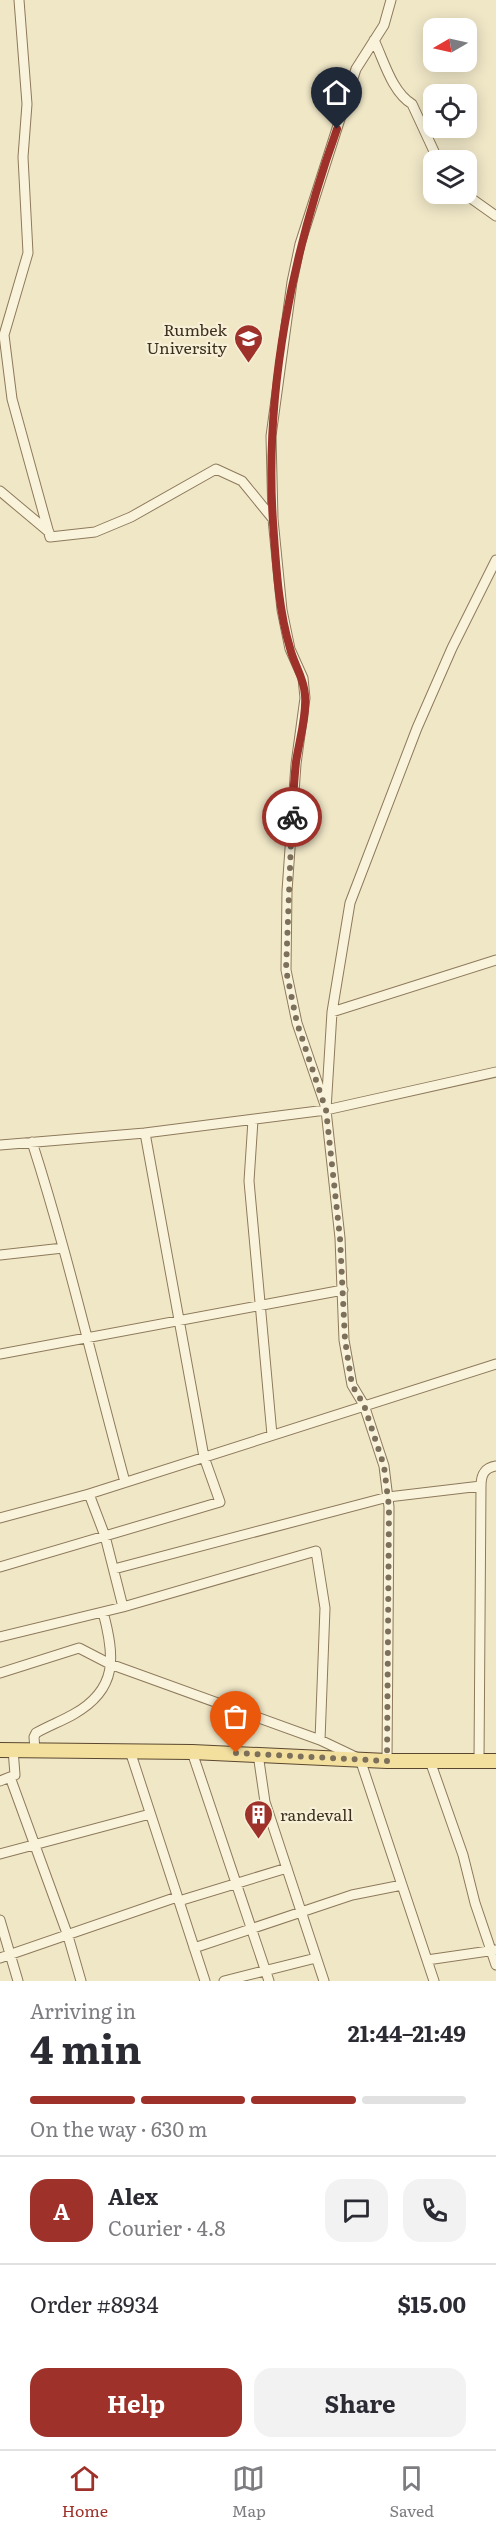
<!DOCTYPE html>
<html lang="en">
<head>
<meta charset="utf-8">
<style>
  :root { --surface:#fff; --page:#f2f2f3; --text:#2b2b33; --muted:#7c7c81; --line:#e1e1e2; --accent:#9e3129 }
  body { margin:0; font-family:Literata,serif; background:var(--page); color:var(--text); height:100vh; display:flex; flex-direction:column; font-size:22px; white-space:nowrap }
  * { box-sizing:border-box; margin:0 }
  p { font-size:20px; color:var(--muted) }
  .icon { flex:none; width:33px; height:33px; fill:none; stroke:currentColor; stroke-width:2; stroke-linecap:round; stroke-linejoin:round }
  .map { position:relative; height:1981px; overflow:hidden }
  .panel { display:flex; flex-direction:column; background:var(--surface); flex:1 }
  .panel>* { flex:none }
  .needle { width:39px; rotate:261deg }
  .tools { position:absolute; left:423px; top:18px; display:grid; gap:12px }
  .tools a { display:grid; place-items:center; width:54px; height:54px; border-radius:12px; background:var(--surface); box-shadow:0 3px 15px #0003; font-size:30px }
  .pin { position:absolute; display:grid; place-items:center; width:51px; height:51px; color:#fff; margin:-62px -26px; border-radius:50% 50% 50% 0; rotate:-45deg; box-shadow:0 0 6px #0007 }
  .pin .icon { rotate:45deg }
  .courier { position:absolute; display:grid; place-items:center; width:60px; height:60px; margin:-30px; border:4px solid #9e3129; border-radius:50%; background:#fff; color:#222; box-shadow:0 2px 8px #0007 }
  .summary em { font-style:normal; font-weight:700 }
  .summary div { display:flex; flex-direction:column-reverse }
  .summary { display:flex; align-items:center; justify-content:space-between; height:102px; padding:0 30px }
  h1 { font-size:39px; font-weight:700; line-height:45px }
  .bar { display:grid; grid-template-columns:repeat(4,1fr); gap:9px 6px; align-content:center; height:72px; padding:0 30px }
  .bar i { height:8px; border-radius:4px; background:var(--line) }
  .bar .on { background:var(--accent) }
  .bar p { grid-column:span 4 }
  .line { display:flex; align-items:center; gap:15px; padding:0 30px; border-top:2px solid var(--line) }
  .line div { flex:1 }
  .round { display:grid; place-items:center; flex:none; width:63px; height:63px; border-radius:18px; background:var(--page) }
  .button { display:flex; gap:12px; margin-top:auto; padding:12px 30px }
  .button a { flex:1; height:69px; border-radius:18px; background:var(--accent); color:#fff; font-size:24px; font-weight:700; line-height:69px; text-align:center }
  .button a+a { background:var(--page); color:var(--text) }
  .dock { display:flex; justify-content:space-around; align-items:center; height:84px; border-top:2px solid var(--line); background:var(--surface); font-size:16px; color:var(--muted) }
  .dock a { display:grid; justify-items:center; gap:3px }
  .dock .on { color:var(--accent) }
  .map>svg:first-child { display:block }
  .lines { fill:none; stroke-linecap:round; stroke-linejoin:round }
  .street-casing { stroke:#8d7a5b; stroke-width:11 }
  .primary-casing { stroke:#5b472f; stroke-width:16 }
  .street { stroke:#faf3db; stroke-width:9 }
  .primary { stroke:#f3e09f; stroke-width:14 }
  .done { stroke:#7c705a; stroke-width:6; stroke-dasharray:0 10.8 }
  .route { stroke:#9e3129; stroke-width:8 }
  .labels { text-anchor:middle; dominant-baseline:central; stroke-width:4.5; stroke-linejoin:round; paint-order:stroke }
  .poi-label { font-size:16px; fill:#3d3020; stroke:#f7f0d7; text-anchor:end }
</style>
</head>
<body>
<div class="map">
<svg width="496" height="1981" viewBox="0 0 496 1981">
  <rect width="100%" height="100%" fill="#f0e7c7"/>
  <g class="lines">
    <defs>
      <path id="street" d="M19,0L27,104L23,157L28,253L4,335L12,399L50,537L95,532L131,517L216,469L242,481L273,519
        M374,40C384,61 392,92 412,104L438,160
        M465,194L496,216
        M0,491L49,532
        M332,1012L496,960
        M325,1105L297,1023L286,970L287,891L296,764L305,698L303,678L290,649L282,610L273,519L271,436L292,282L300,244L356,69L384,25L391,0
        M253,1120L249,1181L272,1435
        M32,1142C68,1254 94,1369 125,1482
        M0,1145L145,1133L326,1110L496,1072
        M0,1255L63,1248
        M0,1354L343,1290
        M481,1486C481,1475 484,1468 496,1466
        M89,1494L105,1536L123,1607
        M0,1518L89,1494L496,1364
        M0,1567L220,1502L204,1457L145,1133
        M114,1569L388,1497L481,1486L479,1761
        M0,1637L123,1607L316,1551L325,1608L320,1740
        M0,1673L79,1648L110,1664L320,1740L360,1759L434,1981
        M35,1750L34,1737L36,1733C48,1726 62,1721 74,1714C118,1689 115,1657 103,1612
        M130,1751L205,1981
        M192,1752L269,1981
        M258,1754L265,1802L324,1981
        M387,1761L389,1507L384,1466L364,1405L352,1385L344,1340L340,1238L326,1110L332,1012L350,903L417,728L452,648L496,560
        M430,1761L463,1855L475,1903L496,1965
        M10,1777L68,1936L81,1981
        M0,1781L15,1775L13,1749
        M0,1854L150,1814
        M179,1901L287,1868
        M0,1920L18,1981
        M194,1948L352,1895L402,1885
        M0,1958L177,1897
        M427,1960L496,1950
        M224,1981L316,1958"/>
      <path id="primary" d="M0,1750L192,1752L387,1761H496"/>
    </defs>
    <use href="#street" class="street-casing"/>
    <use href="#primary" class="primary-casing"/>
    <use href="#street" class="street"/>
    <use href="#primary" class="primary"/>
  </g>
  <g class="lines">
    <path class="done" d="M236,1753L387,1761L389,1507L384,1466L364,1405L352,1385L345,1340L340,1238L326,1110L297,1023L286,970L292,817"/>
    <path class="route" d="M292,817C293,799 294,780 296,762C299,741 307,716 305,695C304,677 294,665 290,648C278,608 276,563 273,522C264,390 293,252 337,129"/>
  </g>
  <defs>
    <symbol id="university-pin" viewBox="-11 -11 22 30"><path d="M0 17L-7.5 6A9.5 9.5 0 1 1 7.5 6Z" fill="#9e3129" stroke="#f7f0d7"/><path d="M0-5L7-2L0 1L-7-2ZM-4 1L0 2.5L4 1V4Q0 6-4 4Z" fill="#fff"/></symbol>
    <symbol id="building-pin" viewBox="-11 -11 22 30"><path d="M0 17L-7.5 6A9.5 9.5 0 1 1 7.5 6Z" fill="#9e3129" stroke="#f7f0d7"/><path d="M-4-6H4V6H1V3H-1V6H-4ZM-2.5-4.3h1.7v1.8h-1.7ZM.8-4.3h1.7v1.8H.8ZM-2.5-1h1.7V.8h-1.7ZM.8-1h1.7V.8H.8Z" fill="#fff"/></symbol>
  </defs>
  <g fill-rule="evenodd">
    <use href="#university-pin" x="232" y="322" width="33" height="45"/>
    <use href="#building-pin" x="242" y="1798" width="33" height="45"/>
  </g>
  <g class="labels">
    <g class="poi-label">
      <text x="227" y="329">Rumbek<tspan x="227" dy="18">University</tspan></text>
      <text x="280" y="1814" text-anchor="start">randevall</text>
    </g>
  </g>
</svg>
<div class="tools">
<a><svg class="needle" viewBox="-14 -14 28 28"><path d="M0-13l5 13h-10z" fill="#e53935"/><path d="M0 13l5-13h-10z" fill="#7c7c81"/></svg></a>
<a><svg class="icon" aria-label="locate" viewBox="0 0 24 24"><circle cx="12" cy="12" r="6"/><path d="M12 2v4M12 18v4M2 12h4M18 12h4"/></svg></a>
<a><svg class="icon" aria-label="layers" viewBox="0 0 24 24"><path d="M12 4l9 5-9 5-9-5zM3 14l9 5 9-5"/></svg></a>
</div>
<div class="pin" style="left:236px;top:1753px;background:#ea580c"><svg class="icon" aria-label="bag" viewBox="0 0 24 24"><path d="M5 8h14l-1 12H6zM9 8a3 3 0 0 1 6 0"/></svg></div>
<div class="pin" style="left:337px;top:129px;background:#1f2937"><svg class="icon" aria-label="home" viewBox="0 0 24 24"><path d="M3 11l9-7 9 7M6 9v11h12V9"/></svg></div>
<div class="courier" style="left:292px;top:817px"><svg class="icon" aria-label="bike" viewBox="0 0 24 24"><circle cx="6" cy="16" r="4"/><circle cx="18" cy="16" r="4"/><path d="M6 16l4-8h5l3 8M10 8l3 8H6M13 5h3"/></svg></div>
</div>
<section class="panel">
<div class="summary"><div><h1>4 min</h1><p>Arriving in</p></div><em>21:44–21:49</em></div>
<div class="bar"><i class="on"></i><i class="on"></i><i class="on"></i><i></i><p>On the way · 630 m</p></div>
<div class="line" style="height:108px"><b class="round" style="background:var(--accent);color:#fff">A</b><div><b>Alex</b><p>Courier · 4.8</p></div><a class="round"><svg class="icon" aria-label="chat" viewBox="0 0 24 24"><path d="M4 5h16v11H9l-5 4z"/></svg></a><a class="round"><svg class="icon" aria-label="phone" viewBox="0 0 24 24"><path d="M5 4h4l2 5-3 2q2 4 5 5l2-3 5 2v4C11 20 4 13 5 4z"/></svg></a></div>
<div class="line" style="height:78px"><div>Order #8934</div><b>$15.00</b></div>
<div class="button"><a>Help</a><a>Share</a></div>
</section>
<nav class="dock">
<a class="on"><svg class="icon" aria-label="home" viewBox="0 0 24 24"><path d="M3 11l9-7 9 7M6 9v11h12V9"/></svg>Home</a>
<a><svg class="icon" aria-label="map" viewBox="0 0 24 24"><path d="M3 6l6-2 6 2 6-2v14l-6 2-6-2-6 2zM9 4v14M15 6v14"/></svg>Map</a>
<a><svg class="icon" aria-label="saved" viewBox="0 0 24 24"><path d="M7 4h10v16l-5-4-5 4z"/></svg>Saved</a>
</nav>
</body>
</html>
